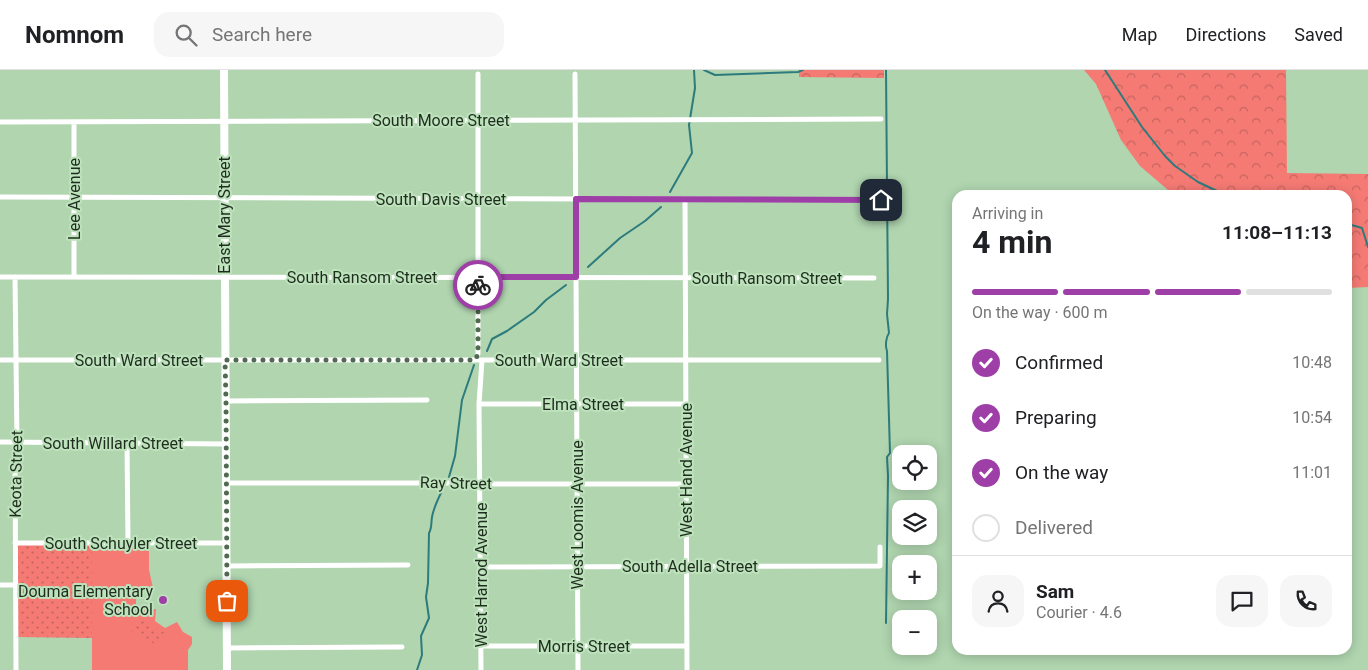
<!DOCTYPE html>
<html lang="en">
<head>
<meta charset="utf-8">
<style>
  :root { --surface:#fff; --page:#f6f6f6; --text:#202124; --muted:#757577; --line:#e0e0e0; --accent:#9e3fa7 }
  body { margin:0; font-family:Roboto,sans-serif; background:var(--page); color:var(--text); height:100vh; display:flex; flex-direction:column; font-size:19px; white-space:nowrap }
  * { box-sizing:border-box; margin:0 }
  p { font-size:16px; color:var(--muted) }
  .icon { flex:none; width:28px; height:28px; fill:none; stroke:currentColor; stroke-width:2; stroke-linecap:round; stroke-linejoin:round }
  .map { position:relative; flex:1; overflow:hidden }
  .panel { position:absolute; left:952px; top:120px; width:400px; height:465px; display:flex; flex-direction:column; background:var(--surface); border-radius:15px; box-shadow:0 2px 12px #0003 }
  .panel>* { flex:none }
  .fabs { position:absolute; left:892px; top:375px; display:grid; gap:10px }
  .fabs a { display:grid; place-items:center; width:45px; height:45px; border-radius:10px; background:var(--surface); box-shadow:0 2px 12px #0003; font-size:25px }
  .pin { position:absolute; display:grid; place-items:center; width:42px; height:42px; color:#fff; margin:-21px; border-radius:10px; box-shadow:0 2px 8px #0006 }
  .courier { position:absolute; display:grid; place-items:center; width:50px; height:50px; margin:-25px; border:4px solid #9e3fa7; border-radius:50%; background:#fff; color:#222; box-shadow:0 1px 6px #0007 }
  .overview em { font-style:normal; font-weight:700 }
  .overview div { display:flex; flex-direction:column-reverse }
  .overview { display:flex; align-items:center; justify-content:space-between; height:85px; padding:0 20px }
  h1 { font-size:32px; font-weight:700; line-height:38px }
  .bar { display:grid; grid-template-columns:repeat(4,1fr); gap:8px 5px; align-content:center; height:60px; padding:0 20px }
  .bar i { height:6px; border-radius:4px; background:var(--line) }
  .bar .active { background:var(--accent) }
  .bar p { grid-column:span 4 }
  .line { display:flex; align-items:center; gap:12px; padding:0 20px; border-top:1px solid var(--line) }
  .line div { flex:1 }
  .round { display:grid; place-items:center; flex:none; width:52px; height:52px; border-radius:15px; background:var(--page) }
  ol { padding:0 20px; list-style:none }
  li { display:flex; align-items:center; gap:15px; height:55px }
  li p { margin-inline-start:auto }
  li .icon { padding:5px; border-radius:50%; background:var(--accent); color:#fff; stroke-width:4 }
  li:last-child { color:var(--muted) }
  li i { width:28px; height:28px; border:2px solid var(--line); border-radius:50% }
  header { display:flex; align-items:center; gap:30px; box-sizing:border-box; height:70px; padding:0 25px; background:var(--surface); border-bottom:1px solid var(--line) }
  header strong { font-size:24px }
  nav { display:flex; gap:28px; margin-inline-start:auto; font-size:18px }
  .search { width:350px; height:45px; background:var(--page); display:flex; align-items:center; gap:12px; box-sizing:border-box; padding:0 18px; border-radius:15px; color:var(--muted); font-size:19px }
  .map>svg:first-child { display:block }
  .grass { fill:#f57a74 }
  .forest { fill:url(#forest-crowns) }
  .park { fill:url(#park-dots) }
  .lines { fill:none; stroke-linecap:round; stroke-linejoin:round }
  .stream { stroke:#2d7b7d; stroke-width:2 }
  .minor { stroke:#fff; stroke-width:5 }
  .secondary { stroke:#fff; stroke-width:8 }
  .done { stroke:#516851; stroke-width:5; stroke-dasharray:0 9 }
  .route { stroke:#9e3fa7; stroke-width:6 }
  .poi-dot { fill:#9e3fa7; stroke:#bde2bc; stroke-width:2 }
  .labels { text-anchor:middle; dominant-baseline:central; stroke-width:4; stroke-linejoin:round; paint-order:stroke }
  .street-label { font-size:16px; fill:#1e2d1e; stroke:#bde2bc }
  .poi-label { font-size:16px; fill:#1e2d1e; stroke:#bde2bc; text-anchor:end }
</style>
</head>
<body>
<header>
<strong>Nomnom</strong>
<div class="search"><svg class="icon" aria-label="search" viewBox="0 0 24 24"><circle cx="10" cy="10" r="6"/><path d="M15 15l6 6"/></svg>Search here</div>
<nav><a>Map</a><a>Directions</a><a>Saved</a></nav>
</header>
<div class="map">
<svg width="1368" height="600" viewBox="0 0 1368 600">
  <defs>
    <pattern id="forest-crowns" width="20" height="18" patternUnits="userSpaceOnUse" patternTransform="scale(1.25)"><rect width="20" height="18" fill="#f57a74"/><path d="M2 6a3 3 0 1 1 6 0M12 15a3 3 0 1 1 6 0" fill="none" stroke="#c6645f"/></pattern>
    <pattern id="park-dots" width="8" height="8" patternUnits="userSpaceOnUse" patternTransform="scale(1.25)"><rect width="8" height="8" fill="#f57a74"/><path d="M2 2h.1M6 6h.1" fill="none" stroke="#c6645f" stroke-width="1.8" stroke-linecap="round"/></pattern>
  </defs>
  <rect width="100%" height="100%" fill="#b0d5af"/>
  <path class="grass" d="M123,473H149V500L153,518H142L136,522V535L143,540L156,539L155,551L165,558L177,552L183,562L192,567V574L188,580V600H92V479H118Z"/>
  <path class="forest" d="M799,0H917H884V8H882L799,7Z
    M1084,0H1286L1287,103L1368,104V217L1348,218V125H1177L1168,120L1140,96L1121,70L1096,14Z"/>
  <path class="park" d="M15,473H92V568L16,567Z
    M139,548L165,563L158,576L131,561Z"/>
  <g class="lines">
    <path class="stream" d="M704,0L715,5L798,2L803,0
      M886,0L888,229L887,244L889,263C886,267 885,276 887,281L890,383L887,387L888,406L886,553
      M1105,0L1142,57L1165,86L1175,96L1198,112L1217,121L1244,125
      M670,122L692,83L689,55L695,18L694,0
      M1348,154L1362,158L1368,177
      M588,197L620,168L645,151L661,137
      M487,281L492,269L507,261L534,242L546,230L566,215
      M449,407L455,386L462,330L474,295
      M417,600L422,585L421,566L429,548L426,527L428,513L429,463C432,458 431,453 432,447C434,436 439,427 444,417"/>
    <path class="minor" d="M575,4L578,600
      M0,52L881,49
      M74,52V207
      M0,127L881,130
      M685,129L687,600
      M0,207L874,208
      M15,207L17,372L15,380L16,600
      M0,290H879
      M475,290L478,284V4
      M226,331L427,330
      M479,334H686
      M0,372L226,374
      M127,373L128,473
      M226,413H476L481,414H686
      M15,473H227
      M227,496L408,495
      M480,497L880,496V477
      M0,515H16
      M481,576H687
      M227,578L402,577
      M481,600L479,334L482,290"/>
    <path class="secondary" d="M224,0L227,600"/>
  </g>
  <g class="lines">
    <path class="done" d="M227,531L226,331L225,290H475L478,284V215"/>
    <path class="route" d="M478,215V207H576V129L881,130"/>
  </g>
  <circle class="poi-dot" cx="163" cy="530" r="5"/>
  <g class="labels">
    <g class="street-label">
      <text x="441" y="50">South Moore Street</text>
      <text transform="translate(74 129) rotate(-90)">Lee Avenue</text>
      <text x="441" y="129">South Davis Street</text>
      <text transform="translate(224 145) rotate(-90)">East Mary Street</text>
      <text x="362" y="207">South Ransom Street</text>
      <text x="767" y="208">South Ransom Street</text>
      <text x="139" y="290">South Ward Street</text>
      <text x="559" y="290">South Ward Street</text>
      <text x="583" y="334">Elma Street</text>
      <text x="113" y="373">South Willard Street</text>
      <text transform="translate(686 400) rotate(-90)">West Hand Avenue</text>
      <text transform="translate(16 404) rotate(-89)">Keota Street</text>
      <text transform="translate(456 413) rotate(1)">Ray Street</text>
      <text transform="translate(577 445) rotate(-90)">West Loomis Avenue</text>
      <text x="121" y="473">South Schuyler Street</text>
      <text x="690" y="496">South Adella Street</text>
      <text transform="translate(481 505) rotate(-90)">West Harrod Avenue</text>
      <text x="584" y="576">Morris Street</text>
    </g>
    <g class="poi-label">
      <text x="153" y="521">Douma Elementary<tspan x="153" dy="18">School</tspan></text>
    </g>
  </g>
</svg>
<div class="fabs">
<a><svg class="icon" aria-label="locate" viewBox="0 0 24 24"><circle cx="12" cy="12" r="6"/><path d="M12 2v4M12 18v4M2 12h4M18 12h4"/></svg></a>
<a><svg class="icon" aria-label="layers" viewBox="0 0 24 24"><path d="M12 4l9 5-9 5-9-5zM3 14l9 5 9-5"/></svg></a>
<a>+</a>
<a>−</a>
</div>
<div class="pin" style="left:227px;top:531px;background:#ea580c"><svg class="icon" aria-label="bag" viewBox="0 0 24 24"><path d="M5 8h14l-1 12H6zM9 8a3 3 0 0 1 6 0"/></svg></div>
<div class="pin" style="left:881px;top:130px;background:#1f2937"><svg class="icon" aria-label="home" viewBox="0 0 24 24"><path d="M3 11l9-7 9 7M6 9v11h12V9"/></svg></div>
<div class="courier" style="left:478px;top:215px"><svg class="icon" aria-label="bike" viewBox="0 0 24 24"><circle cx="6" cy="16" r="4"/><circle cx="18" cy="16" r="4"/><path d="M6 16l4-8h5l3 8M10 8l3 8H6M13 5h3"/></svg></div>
<section class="panel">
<div class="overview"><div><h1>4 min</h1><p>Arriving in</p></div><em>11:08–11:13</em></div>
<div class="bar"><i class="active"></i><i class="active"></i><i class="active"></i><i></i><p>On the way · 600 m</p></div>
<ol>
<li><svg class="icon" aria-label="check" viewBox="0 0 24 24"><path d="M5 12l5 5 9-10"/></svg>Confirmed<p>10:48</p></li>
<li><svg class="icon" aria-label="check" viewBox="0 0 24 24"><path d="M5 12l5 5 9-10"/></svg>Preparing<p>10:54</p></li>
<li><svg class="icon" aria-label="check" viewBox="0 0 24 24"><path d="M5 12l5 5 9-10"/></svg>On the way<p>11:01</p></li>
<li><i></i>Delivered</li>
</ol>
<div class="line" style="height:90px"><a class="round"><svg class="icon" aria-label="person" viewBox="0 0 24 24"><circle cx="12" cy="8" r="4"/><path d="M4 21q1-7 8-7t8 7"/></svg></a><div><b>Sam</b><p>Courier · 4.6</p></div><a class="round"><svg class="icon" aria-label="chat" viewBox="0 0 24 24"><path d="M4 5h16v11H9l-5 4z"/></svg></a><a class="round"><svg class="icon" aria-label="phone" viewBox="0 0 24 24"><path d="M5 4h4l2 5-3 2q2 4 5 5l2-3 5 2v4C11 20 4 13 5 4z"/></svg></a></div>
</section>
</div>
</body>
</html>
